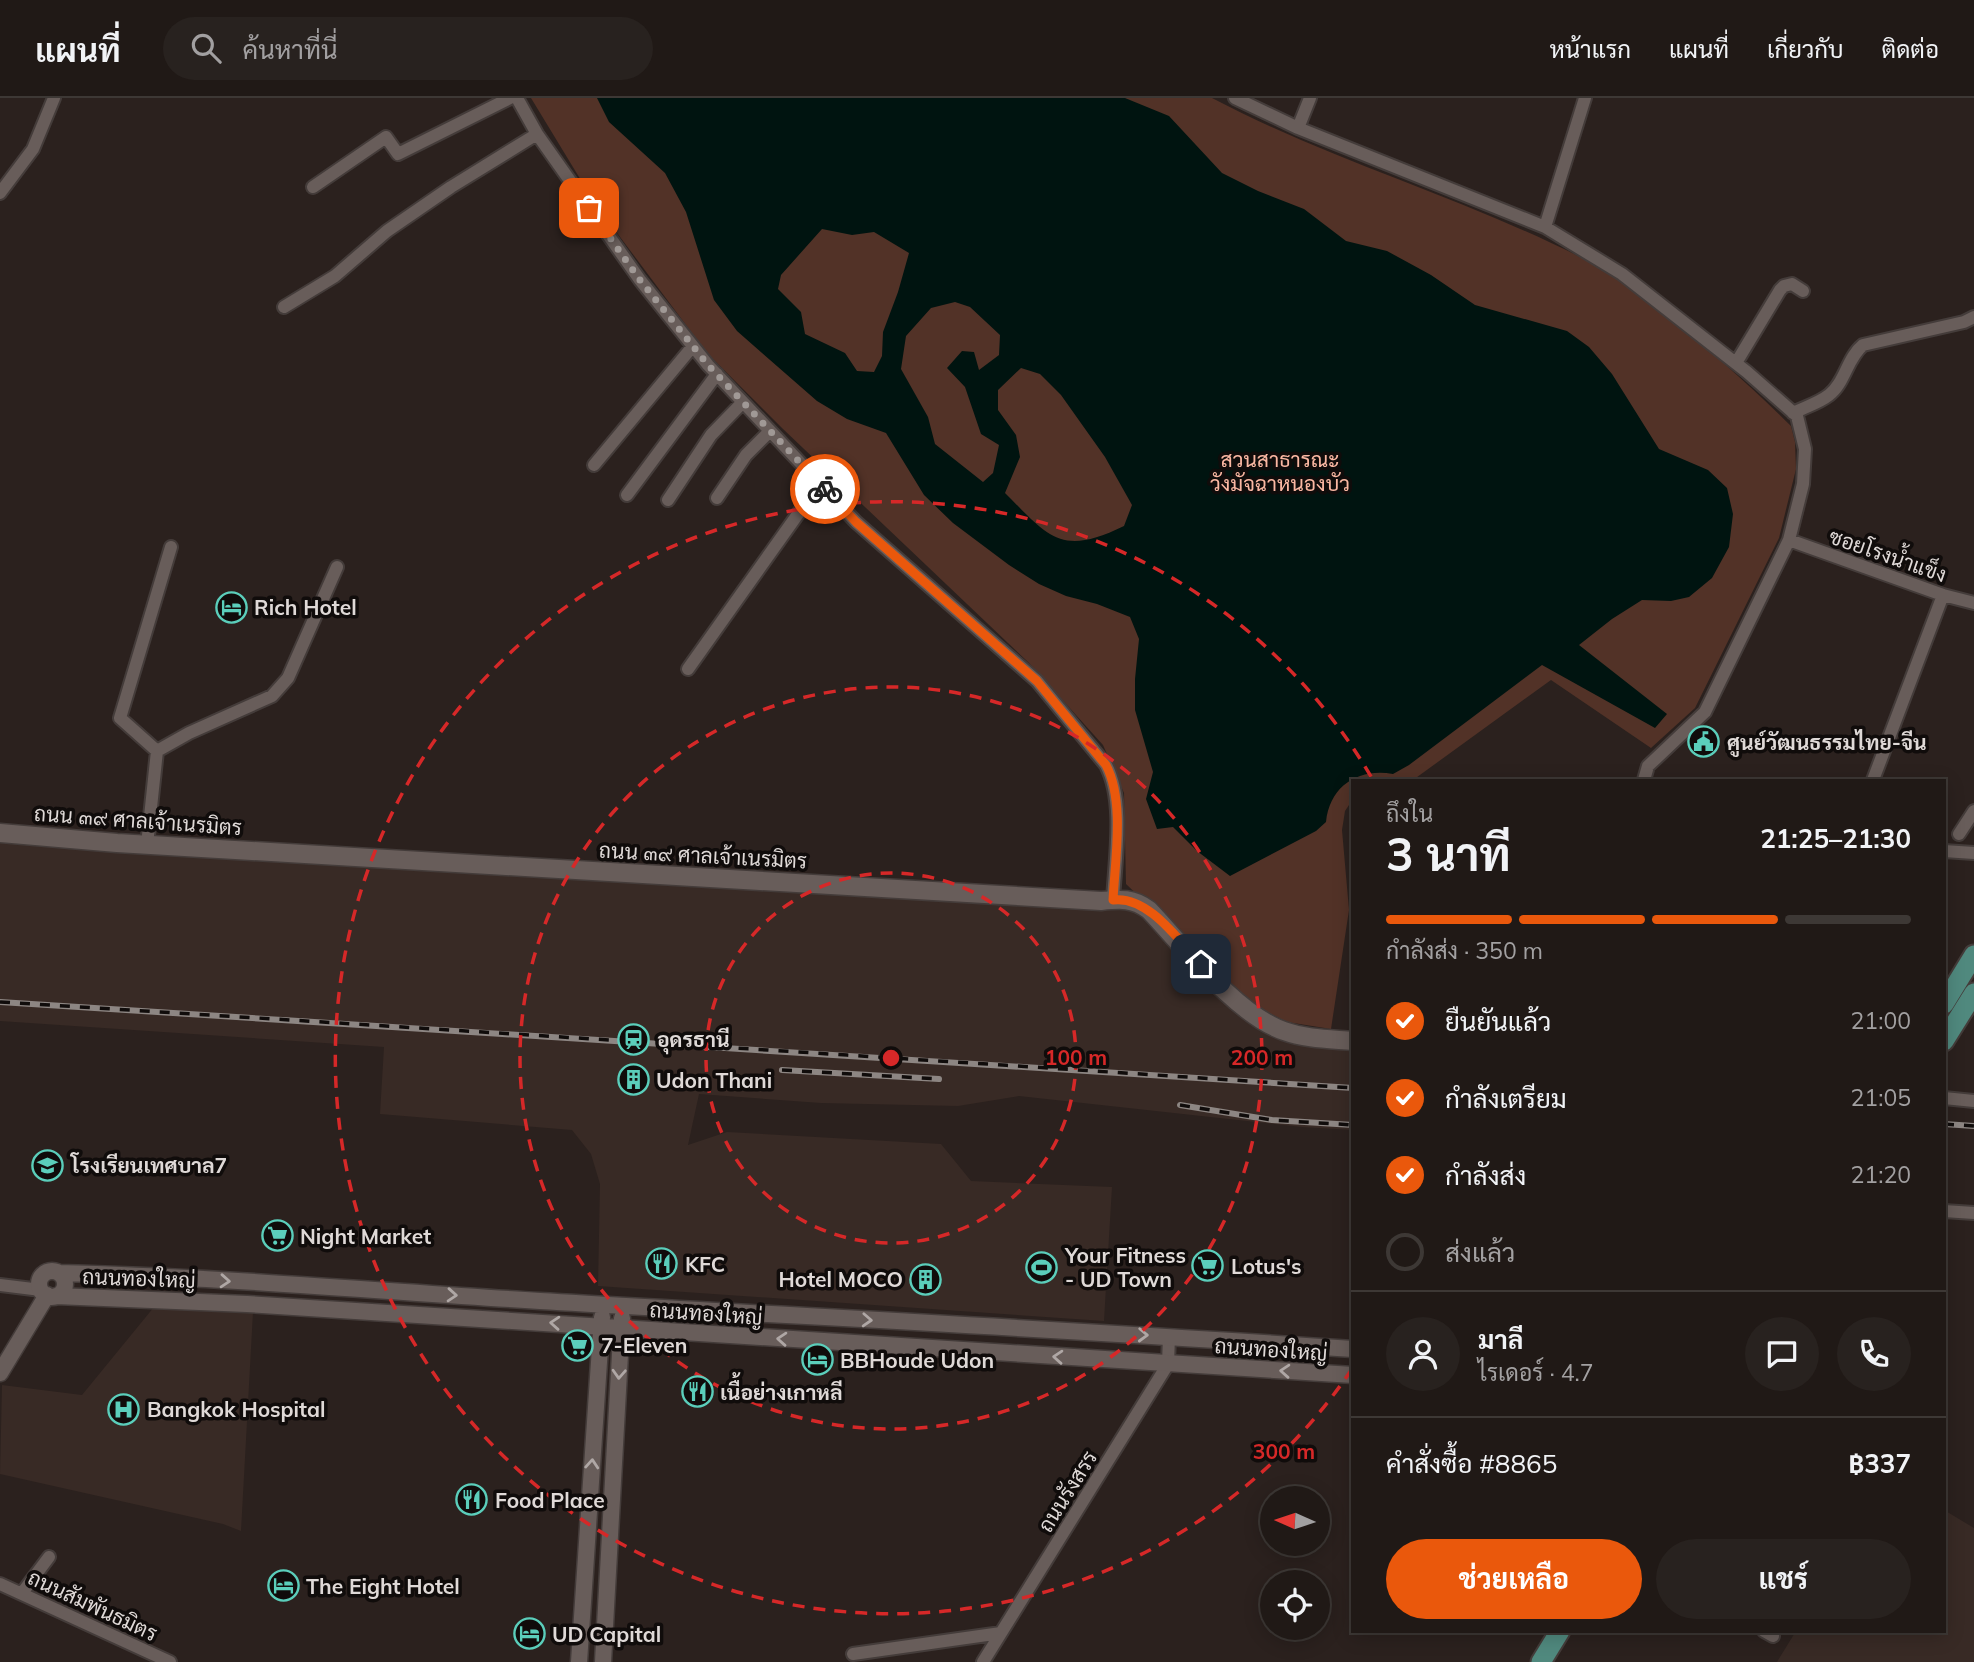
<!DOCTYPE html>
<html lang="th">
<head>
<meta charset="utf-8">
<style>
  :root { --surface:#201916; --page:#28221f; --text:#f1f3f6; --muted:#a2a0a1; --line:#3d3835; --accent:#ea580c }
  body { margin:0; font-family:Mulish,Sarabun,sans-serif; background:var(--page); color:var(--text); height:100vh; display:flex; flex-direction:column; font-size:26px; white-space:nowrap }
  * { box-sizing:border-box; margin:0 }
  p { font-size:23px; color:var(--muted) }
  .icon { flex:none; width:38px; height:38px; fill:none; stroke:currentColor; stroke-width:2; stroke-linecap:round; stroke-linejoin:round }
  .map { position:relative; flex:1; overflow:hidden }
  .panel { position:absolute; left:1351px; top:681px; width:595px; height:854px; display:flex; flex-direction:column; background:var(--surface); border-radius:0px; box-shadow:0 4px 18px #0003,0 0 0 2px var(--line) }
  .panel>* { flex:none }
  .needle { width:46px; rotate:273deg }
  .controls { position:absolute; left:1260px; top:1388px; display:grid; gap:14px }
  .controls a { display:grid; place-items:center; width:70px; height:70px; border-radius:50%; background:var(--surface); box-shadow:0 4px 18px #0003,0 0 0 2px var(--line); font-size:35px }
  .pin { position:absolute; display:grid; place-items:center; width:60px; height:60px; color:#fff; margin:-30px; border-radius:14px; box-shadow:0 4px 10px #0006 }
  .courier { position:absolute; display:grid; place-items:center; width:70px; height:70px; margin:-35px; border:5px solid #ea580c; border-radius:50%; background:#fff; color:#222; box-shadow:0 2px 9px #0007 }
  .headline em { font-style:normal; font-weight:700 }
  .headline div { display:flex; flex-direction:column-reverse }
  .headline { display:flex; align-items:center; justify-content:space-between; height:119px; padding:0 35px }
  h1 { font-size:46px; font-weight:700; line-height:52px }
  .bar { display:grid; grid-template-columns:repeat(4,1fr); gap:10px 7px; align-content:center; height:84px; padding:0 35px }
  .bar i { height:9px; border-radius:5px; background:var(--line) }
  .bar .selected { background:var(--accent) }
  .bar p { grid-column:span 4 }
  .line { display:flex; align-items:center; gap:18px; padding:0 35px; border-top:2px solid var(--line) }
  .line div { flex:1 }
  .round { display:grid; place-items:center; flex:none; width:74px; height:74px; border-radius:37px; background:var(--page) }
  ol { padding:0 35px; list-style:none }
  li { display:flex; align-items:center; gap:21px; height:77px }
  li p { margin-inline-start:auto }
  li .icon { padding:7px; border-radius:50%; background:var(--accent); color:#fff; stroke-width:4 }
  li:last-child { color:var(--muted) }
  li i { width:38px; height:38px; border:4px solid var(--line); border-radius:50% }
  .cta { display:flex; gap:14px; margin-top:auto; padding:14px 35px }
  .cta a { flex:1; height:80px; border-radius:42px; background:var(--accent); color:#fff; font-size:28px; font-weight:700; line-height:80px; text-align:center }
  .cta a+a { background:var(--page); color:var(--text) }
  header { display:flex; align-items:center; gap:42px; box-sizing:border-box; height:98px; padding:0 35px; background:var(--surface); border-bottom:2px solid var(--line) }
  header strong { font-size:33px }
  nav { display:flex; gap:38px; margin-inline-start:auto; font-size:24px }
  .search { width:490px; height:63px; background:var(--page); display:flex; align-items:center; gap:18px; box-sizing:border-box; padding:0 24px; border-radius:38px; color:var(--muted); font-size:26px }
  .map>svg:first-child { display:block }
  .built { fill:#382a25 }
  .green { fill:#523227 }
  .water { fill:#001410; fill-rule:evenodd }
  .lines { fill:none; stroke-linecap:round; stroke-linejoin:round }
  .minor-casing { stroke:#443c3a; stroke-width:16 }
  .tertiary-casing { stroke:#443c3a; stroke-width:19 }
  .secondary-casing { stroke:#443c3a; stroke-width:21 }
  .primary-casing { stroke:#443c3a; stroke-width:23 }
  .minor { stroke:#685d5a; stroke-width:12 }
  .tertiary { stroke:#685d5a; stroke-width:16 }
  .secondary { stroke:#685d5a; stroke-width:18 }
  .primary { stroke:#50897e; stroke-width:19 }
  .rail-casing { stroke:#8d8683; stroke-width:6 }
  .rail { stroke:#100c0b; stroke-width:3.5; stroke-dasharray:10; stroke-linecap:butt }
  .oneway { stroke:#afa7a5 }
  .done { stroke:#a09996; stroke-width:7; stroke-dasharray:0 12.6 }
  .route { stroke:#ea580c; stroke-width:9 }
  .ring { fill:none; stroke:#d62828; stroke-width:3.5; stroke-dasharray:12 9 }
  .labels { text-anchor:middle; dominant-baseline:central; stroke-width:7; stroke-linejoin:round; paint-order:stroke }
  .park-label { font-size:21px; fill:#fbb8a3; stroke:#100c0b }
  .street-label { font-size:21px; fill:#dfd9d7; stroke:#100c0b }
  .poi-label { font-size:21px; font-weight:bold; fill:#dfd9d7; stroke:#100c0b; text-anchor:start }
  .centre { fill:#d62828; stroke:#100c0b; stroke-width:3.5 }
  .ring-label { font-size:21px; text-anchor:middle; font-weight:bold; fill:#d62828; stroke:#100c0b; stroke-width:7; stroke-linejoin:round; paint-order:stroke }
</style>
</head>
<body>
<header>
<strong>แผนที่</strong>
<div class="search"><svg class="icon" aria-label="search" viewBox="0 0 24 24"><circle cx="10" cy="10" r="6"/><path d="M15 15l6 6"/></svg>ค้นหาที่นี่</div>
<nav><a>หน้าแรก</a><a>แผนที่</a><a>เกี่ยวกับ</a><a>ติดต่อ</a></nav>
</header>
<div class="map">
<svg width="1974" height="1564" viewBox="0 0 1974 1564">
  <rect width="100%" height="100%" fill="#2b211e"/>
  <path class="built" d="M0,742L1135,812L1264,933L1285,943L1353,948V1032L1302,1029L1019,998L958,1008L821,1005L699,996L688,1047L727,1034L941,1046L971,1083L1112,1089L1104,1223L598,1188L600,1086L591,1056L572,1032L380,1016L384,949L0,923Z
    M154,1209L253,1214L241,1433L223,1426L0,1376L2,1287L82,1297Z
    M1944,1412L1974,1430V1564H1777L1796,1533H1944Z"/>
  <path class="green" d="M531,0H1212C1332,63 1465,100 1586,162C1616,177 1642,198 1668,219C1711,253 1752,289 1791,328L1795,344L1796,371L1779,440L1695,610L1651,650L1551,582L1413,682H1353V701L1345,713L1342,732L1349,812L1331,931L1287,924L1253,907L1126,786L1124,695L1103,647L1029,565L783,331L707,255L596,107Z"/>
  <path class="water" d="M597,0H1125L1169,18L1222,75L1258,93L1304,111L1346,143L1387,153L1431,177L1475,207L1567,233L1589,249L1612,276L1659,351L1708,372L1727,390L1733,416L1729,449L1712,480L1689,499L1671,503L1642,502L1612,521L1579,547L1667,616L1655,630L1542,567L1409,667L1393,676C1359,670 1330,687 1326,724L1316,733L1230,778L1197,753L1173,729L1157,731L1146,701L1153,674L1135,612V581L1139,541L1130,519L1097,506L1066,498L1039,486L1009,467L953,425L924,397L886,335L847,321L817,303L737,233L714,202L686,114L665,75L609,24ZM822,131L852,137L874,134L909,155L898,194L883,234L882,258L874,274L857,273L845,255L805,236L801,214L778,191L781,177ZM955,204L970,209L1000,237L999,257L979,272L974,254L962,253L947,270L965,289L981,336L999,347L993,375L983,384L935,346L928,319L901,271L906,238L931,210ZM1021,270L1040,276L1061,297L1105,359L1132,407L1124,428C1061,459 1049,439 1005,395L1020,359L1016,337L998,312V292Z"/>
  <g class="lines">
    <defs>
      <path id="minor" d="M517,0L537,36L640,182L708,267L856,424L1037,583L1106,667C1125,703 1115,762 1113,802
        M1235,0L1298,30L1545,129L1622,176L1747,274L1797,318L1805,351L1803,386L1789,442L1705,614L1648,668L1644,682
        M1298,30L1310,0
        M313,89L386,39L398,56L510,0
        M0,95L33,51L54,0
        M1545,129L1585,0
        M284,209L335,178L387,133L451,89L537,36
        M1736,265L1780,192L1784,188L1792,186L1803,193
        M1793,315C1805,309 1819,305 1829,297C1845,285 1847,260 1863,247L1964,224L1974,219
        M594,367L693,248
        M627,397L717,276
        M717,400L746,357L770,333
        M668,402L711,337L743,304
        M1789,442L1943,497L1974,505
        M688,571L820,385
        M157,653L189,635L272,598L288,580L337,469
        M1873,682L1943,497
        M1959,736L1974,713
        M147,747L157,653L120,620L171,449
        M1944,753L1974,755
        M1944,1000L1974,1003
        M1944,1113L1974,1115
        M0,1187L41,1192
        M0,1486L170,1564
        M22,1495L49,1459
        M1764,1533L1773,1538
        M853,1556L1001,1535
        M983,1564L1168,1266L1169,1238"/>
      <path id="tertiary" d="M39 1186a13 13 0 1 1 26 0a13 13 0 1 1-26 0Z
        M59,1175C219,1179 379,1193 540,1203C811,1219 1082,1232 1353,1251
        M56,1198L247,1206L1353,1277
        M0,1275L47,1197
        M579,1564L602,1219
        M603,1564L622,1220"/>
      <path id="secondary" d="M0,735L117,745L1101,803C1121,801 1133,800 1149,812C1184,849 1237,917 1284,933C1306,941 1330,941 1353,943"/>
      <path id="primary" d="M1944,906L1974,857
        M1944,943L1974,895
        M1541,1564L1560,1533"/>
    </defs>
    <use href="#minor" class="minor-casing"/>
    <use href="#tertiary" class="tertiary-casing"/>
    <use href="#secondary" class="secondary-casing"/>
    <use href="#primary" class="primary-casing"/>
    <use href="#minor" class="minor"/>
    <use href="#tertiary" class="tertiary"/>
    <use href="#secondary" class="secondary"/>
    <use href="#primary" class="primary"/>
    <defs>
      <path id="rail" d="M0,904C451,932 902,960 1353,990
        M782,972L939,981
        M1180,1007L1272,1022L1353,1027
        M1944,1026L1974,1028"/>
    </defs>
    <use href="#rail" class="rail-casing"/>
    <use href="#rail" class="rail"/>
  </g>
  <defs><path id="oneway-chevron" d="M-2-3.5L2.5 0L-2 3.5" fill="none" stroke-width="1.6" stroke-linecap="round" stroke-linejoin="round" transform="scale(1.75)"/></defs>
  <g class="oneway">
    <use href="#oneway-chevron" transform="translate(225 1183) rotate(4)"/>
    <use href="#oneway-chevron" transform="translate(452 1197) rotate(4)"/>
    <use href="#oneway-chevron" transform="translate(867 1222) rotate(3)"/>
    <use href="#oneway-chevron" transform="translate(555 1225) rotate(-176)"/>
    <use href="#oneway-chevron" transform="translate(1143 1237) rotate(2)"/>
    <use href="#oneway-chevron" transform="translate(782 1241) rotate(-176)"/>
    <use href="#oneway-chevron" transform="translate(1058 1259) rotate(-176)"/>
    <use href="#oneway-chevron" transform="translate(1285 1273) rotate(-176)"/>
    <use href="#oneway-chevron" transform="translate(619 1276) rotate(93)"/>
    <use href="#oneway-chevron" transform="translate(592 1366) rotate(-86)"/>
  </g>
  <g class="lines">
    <path class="done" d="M589,110L640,182L708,267L825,391"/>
    <path class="route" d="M825,391L856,424L1037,583L1106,667C1125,703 1115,762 1113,802C1148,797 1179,843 1201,866"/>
  </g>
  <g class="ring">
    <circle cx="891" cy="960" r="185"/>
    <circle cx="891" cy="960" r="371"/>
    <path d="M1352 1271A556 556 0 1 1 1373 682"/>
  </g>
  <defs>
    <symbol id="hotel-ring" viewBox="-11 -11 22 22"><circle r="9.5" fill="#100c0b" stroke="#5bcebb" stroke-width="1.5"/><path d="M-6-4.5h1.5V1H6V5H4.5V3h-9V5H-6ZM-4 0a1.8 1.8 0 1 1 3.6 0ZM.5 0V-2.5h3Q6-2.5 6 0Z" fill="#5bcebb"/></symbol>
    <symbol id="civic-ring" viewBox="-11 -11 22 22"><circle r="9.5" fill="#100c0b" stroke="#5bcebb" stroke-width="1.5"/><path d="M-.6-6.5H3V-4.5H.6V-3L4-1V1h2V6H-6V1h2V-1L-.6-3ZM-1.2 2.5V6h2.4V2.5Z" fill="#5bcebb"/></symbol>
    <symbol id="station-ring" viewBox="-11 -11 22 22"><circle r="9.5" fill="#100c0b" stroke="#5bcebb" stroke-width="1.5"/><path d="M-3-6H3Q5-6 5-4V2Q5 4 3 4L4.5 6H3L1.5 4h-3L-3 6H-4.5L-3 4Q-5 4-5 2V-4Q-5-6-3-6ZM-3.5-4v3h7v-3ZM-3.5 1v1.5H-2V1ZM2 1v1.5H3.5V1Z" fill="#5bcebb"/></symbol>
    <symbol id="building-ring" viewBox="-11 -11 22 22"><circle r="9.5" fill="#100c0b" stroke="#5bcebb" stroke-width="1.5"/><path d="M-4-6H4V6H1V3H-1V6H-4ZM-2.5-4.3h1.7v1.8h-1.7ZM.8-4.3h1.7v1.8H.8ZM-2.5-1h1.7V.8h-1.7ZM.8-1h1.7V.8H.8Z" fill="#5bcebb"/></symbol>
    <symbol id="school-ring" viewBox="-11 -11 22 22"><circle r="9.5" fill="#100c0b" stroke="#5bcebb" stroke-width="1.5"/><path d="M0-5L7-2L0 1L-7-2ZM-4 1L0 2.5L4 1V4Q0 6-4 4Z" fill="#5bcebb"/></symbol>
    <symbol id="supermarket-ring" viewBox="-11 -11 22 22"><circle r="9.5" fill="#100c0b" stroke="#5bcebb" stroke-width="1.5"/><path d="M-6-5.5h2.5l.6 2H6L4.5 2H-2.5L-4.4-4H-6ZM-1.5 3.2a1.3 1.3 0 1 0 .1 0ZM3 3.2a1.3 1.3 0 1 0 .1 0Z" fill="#5bcebb"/></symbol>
    <symbol id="restaurant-ring" viewBox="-11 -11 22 22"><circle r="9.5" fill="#100c0b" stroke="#5bcebb" stroke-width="1.5"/><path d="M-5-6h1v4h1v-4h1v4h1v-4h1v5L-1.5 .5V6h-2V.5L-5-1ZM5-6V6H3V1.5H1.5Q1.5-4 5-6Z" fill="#5bcebb"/></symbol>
    <symbol id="stadium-ring" viewBox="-11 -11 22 22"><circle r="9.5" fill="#100c0b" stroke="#5bcebb" stroke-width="1.5"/><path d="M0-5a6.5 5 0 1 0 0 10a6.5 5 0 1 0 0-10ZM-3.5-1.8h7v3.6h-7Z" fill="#5bcebb"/></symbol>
    <symbol id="hospital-ring" viewBox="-11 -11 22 22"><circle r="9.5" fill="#100c0b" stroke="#5bcebb" stroke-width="1.5"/><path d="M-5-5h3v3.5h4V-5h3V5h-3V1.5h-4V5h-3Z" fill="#5bcebb"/></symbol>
  </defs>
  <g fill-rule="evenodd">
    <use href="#hotel-ring" x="214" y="492" width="35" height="35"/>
    <use href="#civic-ring" x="1686" y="626" width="35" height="35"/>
    <use href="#station-ring" x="616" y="924" width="35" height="35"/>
    <use href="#building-ring" x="616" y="964" width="35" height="35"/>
    <use href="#school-ring" x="30" y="1050" width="35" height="35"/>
    <use href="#supermarket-ring" x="260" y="1120" width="35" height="35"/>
    <use href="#restaurant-ring" x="644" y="1148" width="35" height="35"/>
    <use href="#supermarket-ring" x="1190" y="1150" width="35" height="35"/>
    <use href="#stadium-ring" x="1024" y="1152" width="35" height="35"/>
    <use href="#building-ring" x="908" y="1164" width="35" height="35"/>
    <use href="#supermarket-ring" x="560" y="1230" width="35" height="35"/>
    <use href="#hotel-ring" x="800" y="1244" width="35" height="35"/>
    <use href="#restaurant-ring" x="680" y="1276" width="35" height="35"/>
    <use href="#hospital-ring" x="106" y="1294" width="35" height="35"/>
    <use href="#restaurant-ring" x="454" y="1384" width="35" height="35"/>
    <use href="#hotel-ring" x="266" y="1470" width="35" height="35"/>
    <use href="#hotel-ring" x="512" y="1518" width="35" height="35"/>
  </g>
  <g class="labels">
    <g class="park-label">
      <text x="1280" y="361">สวนสาธารณะ<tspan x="1280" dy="24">วังมัจฉาหนองบัว</tspan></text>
    </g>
    <g class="street-label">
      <text transform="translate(1888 457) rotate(19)">ซอยโรงน้ำแข็ง</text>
      <text transform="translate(138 722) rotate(4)">ถนน ๓๙ ศาลเจ้าเนรมิตร</text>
      <text transform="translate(703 757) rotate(3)">ถนน ๓๙ ศาลเจ้าเนรมิตร</text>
      <text transform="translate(139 1180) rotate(2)">ถนนทองใหญ่</text>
      <text transform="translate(706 1215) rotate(4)">ถนนทองใหญ่</text>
      <text transform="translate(1271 1251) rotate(4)">ถนนทองใหญ่</text>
      <text transform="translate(1067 1393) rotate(-58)">ถนนรังสรร</text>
      <text transform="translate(93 1507) rotate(25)">ถนนสัมพันธมิตร</text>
    </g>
    <g class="poi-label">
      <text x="254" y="509">Rich Hotel</text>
      <text x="1727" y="644">ศูนย์วัฒนธรรมไทย-จีน</text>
      <text x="657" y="941">อุดรธานี</text>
      <text x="656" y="982">Udon Thani</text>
      <text x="71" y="1067">โรงเรียนเทศบาล7</text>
      <text x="300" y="1138">Night Market</text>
      <text x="1065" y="1157">Your Fitness<tspan x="1065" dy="24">- UD Town</tspan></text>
      <text x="685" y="1166">KFC</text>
      <text x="1231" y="1168">Lotus's</text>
      <text x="903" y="1181" text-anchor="end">Hotel MOCO</text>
      <text x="601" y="1247">7-Eleven</text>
      <text x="840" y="1262">BBHoude Udon</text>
      <text x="720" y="1294">เนื้อย่างเกาหลี</text>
      <text x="147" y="1311">Bangkok Hospital</text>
      <text x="495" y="1402">Food Place</text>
      <text x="306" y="1488">The Eight Hotel</text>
      <text x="552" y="1536">UD Capital</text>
    </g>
  </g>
  <circle cx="891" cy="960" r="10" class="centre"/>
  <g class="ring-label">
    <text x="1076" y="967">100 m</text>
    <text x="1262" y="967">200 m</text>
    <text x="1284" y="1361">300 m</text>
  </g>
</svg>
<div class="controls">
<a><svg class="needle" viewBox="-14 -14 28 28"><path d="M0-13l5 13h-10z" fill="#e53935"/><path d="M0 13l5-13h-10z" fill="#a2a0a1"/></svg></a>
<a><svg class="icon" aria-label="locate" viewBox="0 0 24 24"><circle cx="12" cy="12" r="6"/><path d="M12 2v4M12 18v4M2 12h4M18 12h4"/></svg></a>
</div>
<div class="pin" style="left:589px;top:110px;background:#ea580c"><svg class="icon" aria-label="bag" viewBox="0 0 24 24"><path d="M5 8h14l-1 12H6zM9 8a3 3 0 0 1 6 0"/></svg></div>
<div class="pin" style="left:1201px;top:866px;background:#1f2937"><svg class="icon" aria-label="home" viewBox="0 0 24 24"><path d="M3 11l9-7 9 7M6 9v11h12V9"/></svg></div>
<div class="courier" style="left:825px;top:391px"><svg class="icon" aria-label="bike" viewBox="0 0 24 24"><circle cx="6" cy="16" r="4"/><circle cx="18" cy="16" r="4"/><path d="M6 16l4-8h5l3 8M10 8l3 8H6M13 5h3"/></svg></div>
<section class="panel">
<div class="headline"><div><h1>3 นาที</h1><p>ถึงใน</p></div><em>21:25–21:30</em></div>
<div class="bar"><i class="selected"></i><i class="selected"></i><i class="selected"></i><i></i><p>กำลังส่ง · 350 m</p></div>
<ol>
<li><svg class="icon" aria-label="check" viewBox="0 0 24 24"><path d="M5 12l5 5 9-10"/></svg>ยืนยันแล้ว<p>21:00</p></li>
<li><svg class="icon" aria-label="check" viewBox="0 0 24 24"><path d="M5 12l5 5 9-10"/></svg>กำลังเตรียม<p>21:05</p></li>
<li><svg class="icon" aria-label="check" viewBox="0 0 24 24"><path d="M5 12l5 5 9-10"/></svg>กำลังส่ง<p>21:20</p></li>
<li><i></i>ส่งแล้ว</li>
</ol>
<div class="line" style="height:126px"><a class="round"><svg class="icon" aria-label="person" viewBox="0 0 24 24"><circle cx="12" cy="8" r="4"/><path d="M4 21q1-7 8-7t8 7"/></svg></a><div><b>มาลี</b><p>ไรเดอร์ · 4.7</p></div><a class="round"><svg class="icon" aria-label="chat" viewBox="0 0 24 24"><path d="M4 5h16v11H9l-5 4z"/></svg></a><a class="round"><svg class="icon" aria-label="phone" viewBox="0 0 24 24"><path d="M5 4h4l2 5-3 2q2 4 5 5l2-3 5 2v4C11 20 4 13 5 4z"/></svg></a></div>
<div class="line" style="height:91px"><div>คำสั่งซื้อ #8865</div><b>฿337</b></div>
<div class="cta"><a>ช่วยเหลือ</a><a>แชร์</a></div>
</section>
</div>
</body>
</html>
